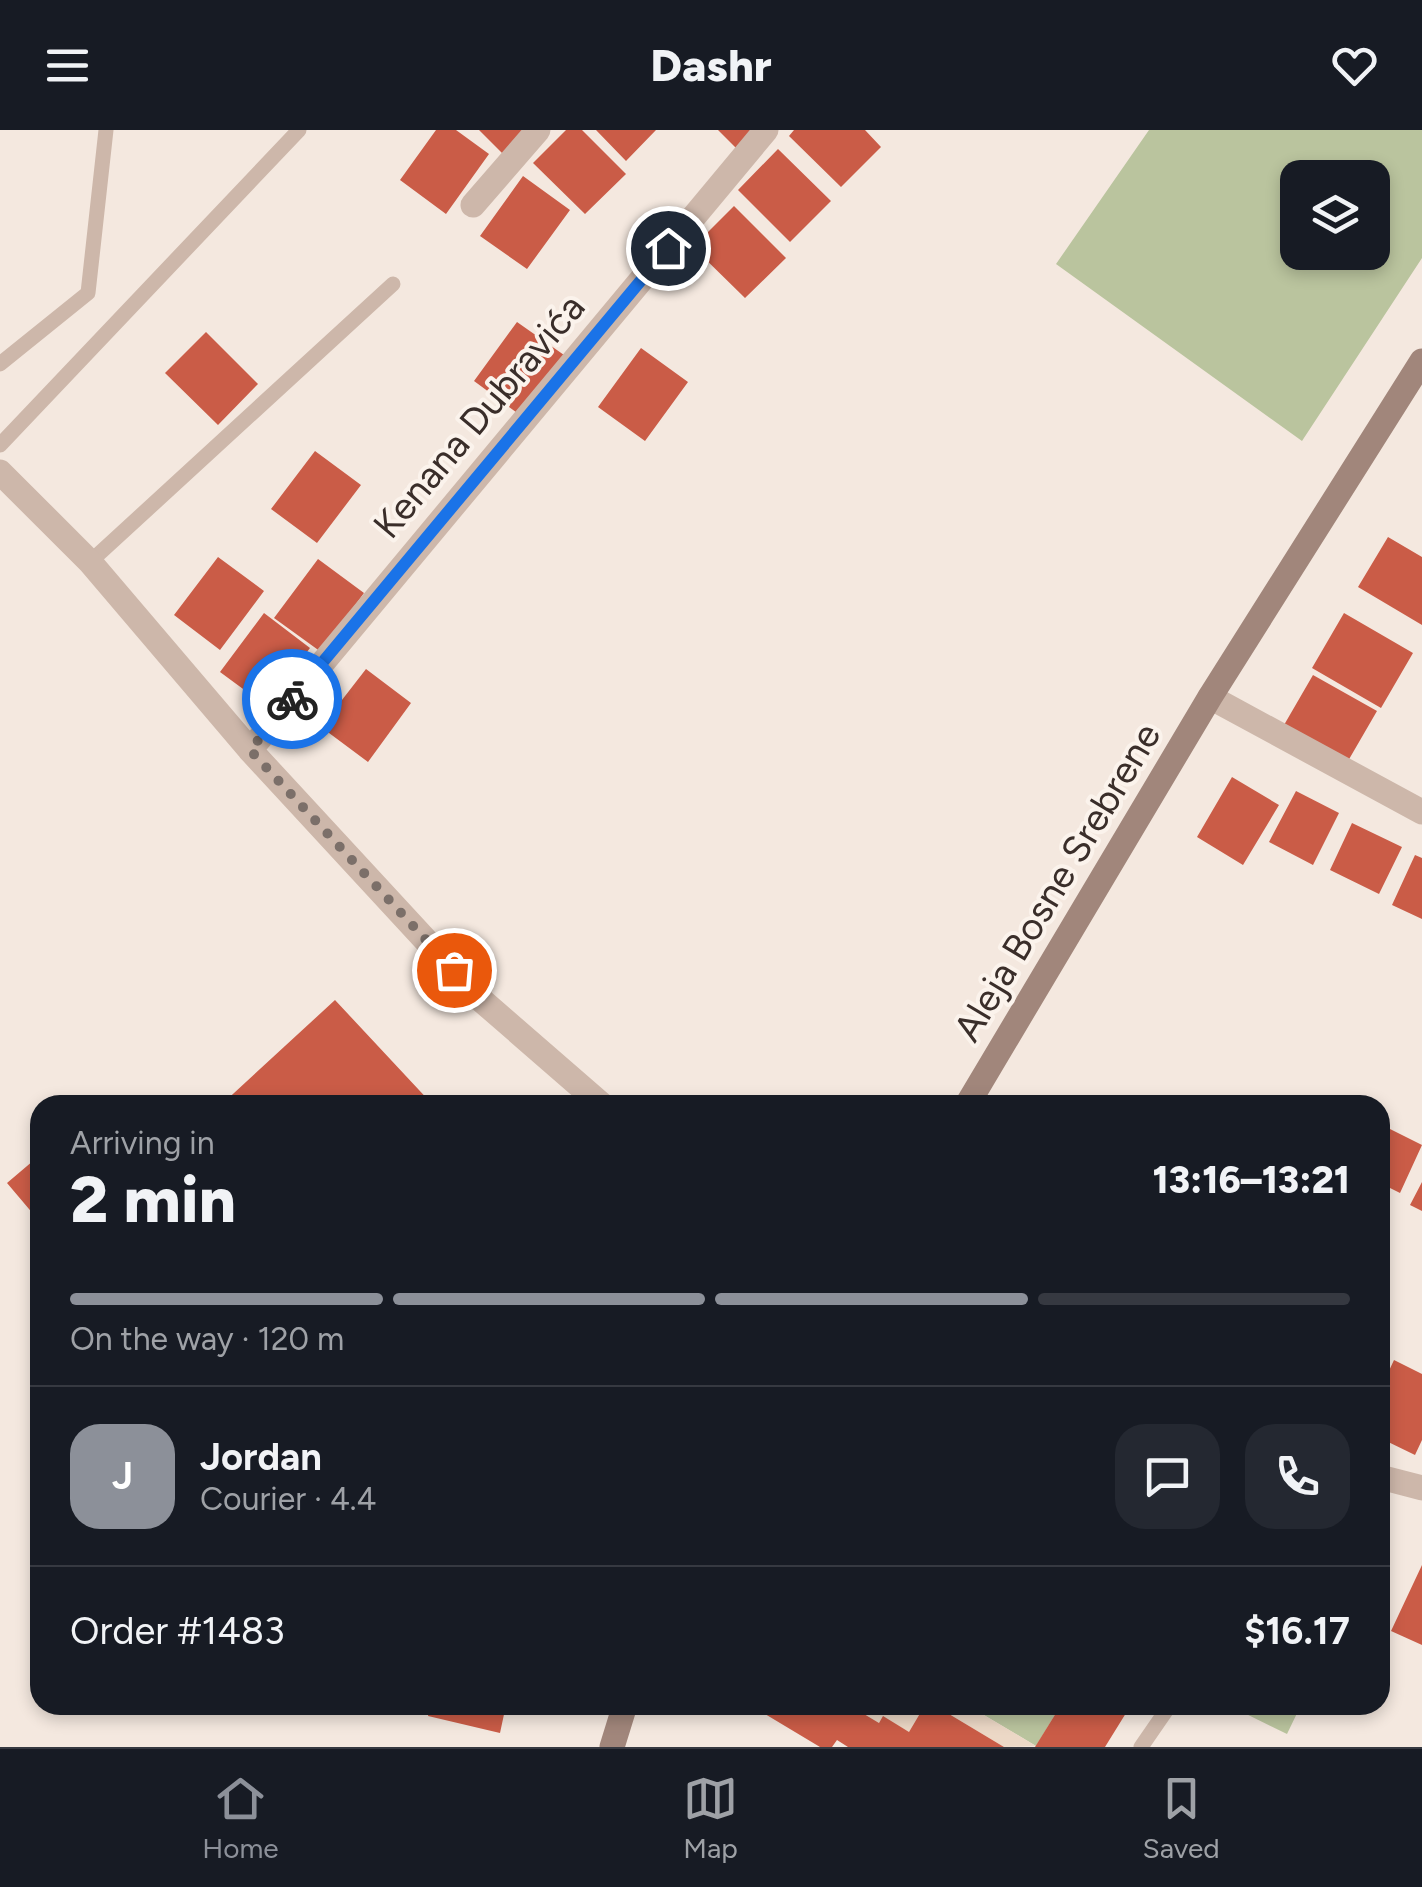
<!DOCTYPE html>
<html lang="en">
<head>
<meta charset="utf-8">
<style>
  :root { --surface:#171b24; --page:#242831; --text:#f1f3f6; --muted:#9ea1a6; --line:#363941; --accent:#8c9099 }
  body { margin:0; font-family:Figtree,sans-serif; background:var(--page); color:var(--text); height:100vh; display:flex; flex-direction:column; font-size:38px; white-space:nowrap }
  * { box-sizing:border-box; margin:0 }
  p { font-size:32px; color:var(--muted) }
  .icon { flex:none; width:55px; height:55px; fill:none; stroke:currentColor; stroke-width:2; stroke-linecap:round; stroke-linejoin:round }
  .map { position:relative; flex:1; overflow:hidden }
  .panel { position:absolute; left:30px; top:965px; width:1360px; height:620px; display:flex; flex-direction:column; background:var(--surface); border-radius:30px; box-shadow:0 5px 15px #0003 }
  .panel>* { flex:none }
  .controls { position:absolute; left:1280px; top:30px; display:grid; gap:20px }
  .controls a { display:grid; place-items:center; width:110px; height:110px; border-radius:20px; background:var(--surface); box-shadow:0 5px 15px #0003; font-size:50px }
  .pin { position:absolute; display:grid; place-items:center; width:85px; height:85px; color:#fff; margin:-42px; border:5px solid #fff; border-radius:50%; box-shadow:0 2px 10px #0007 }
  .courier { position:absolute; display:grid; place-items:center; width:100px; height:100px; margin:-50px; border:8px solid #1a73e8; border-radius:50%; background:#fff; color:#222; box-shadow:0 2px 12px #0007 }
  .overview em { font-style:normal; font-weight:800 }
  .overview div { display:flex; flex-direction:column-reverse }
  .overview { display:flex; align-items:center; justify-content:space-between; height:170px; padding:0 40px }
  h1 { font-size:65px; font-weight:800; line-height:75px }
  .bar { display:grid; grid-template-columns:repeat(4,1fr); gap:15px 10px; align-content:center; height:120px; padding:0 40px }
  .bar i { height:12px; border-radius:8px; background:var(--line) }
  .bar .current { background:var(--accent) }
  .bar p { grid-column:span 4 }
  .line { display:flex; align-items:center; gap:25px; padding:0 40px; border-top:2px solid var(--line) }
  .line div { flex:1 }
  .round { display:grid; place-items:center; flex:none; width:105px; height:105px; border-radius:30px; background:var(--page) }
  header { display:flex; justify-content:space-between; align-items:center; height:130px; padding:0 40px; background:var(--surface); font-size:45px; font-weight:800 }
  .tabs { display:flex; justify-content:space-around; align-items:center; height:140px; border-top:2px solid var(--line); background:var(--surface); font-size:28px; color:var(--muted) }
  .tabs a { display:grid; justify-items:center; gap:5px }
  .tabs .current { color:var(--accent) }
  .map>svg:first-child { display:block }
  .green { fill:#bac49e; fill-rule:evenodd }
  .plaza { fill:#ecd8c6 }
  .building { fill:#ca5c47 }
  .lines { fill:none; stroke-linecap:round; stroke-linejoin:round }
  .lane { stroke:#cdb7aa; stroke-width:15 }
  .street { stroke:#cdb7aa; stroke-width:25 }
  .secondary { stroke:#a1867b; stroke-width:25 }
  .done { stroke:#7b6f69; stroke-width:10; stroke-dasharray:0 18 }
  .route { stroke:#1a73e8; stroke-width:12 }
  .labels { text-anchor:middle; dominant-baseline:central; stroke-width:8; stroke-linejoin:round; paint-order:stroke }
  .street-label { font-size:38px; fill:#3a2e2a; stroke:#fbf3ec }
</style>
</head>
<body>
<header><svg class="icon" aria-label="menu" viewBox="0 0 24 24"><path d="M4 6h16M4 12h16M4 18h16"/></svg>Dashr<svg class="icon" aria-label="heart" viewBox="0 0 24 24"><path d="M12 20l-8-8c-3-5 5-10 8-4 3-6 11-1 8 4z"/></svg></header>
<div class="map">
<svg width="1422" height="1617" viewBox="0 0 1422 1617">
  <rect width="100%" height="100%" fill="#f4e8df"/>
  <path class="green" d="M1149,0H1422V128L1302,311L1056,134ZM1298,48H1372V122H1298Z
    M967,1575H1061L1036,1616Z
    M1228,1575H1301L1287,1604Z"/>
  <path class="plaza" d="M870,1575H925L909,1602L883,1587L879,1593L864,1584Z
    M934,1575H967L1036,1616L1004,1617Z"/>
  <path class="building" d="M436,0H456L489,24L446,84L400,50Z
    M479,0H527L503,24Z
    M566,0H582L626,44L585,84L533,33Z
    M596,0H656L626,31Z
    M718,0H762L740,22Z
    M794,0H865L881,17L841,57L789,6Z
    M778,19L831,71L790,112L738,60Z
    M523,46L570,80L527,139L480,106Z
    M734,76L786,128L745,168L693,117Z
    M517,192L564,225L520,285L474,251Z
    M206,202L258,254L218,295L165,243Z
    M641,218L688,252L645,311L598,277Z
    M315,321L361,355L317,413L271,379Z
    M1388,407L1422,427V495L1358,457Z
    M218,427L264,461L220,520L174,485Z
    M318,429L364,463L321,522L274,488Z
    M264,483L310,518L266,576L220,542Z
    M1344,483L1413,523L1381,578L1312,538Z
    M366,539L411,573L368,632L321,597Z
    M1313,545L1377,581L1348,631L1284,595Z
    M1232,647L1279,675L1243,735L1197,707Z
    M1296,661L1339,683L1313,735L1269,712Z
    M1352,693L1402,717L1379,764L1330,740Z
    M1415,725L1422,728V789L1392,775Z
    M335,870L433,975H221Z
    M1380,994L1422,1015L1400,1063L1380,1053Z
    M40,1025V1092L7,1053Z
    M1422,1052V1081L1410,1075Z
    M1394,1230L1422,1244V1310L1415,1325L1380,1308V1260Z
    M1422,1435V1515L1391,1501Z
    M430,1575H506L500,1603L428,1586Z
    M771,1575H870L864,1584L879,1593L883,1586L909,1602L925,1575H934L1004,1617H848L837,1610L832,1617H820L765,1584Z
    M1061,1575H1131L1105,1617H1035Z"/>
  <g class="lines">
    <path class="lane" d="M0,234L88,163L106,0
      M0,315L299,0
      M90,432L393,154
      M1141,1617L1170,1575"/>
    <path class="street" d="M473,75L538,0
      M0,342L90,432L250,620L480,869L602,975
      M1210,567L1422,682
      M250,620L766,0
      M1380,1347L1422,1358"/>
    <path class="secondary" d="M967,975L1210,567L1422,231
      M612,1617L625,1575"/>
  </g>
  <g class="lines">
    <path class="done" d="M292,569L250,620L454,840"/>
    <path class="route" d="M292,569L668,118"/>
  </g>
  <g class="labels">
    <g class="street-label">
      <text transform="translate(479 286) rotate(-50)">Kenana Dubravića</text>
      <text transform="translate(1057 752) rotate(-59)">Aleja Bosne Srebrene</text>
    </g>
  </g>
</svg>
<div class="controls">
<a><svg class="icon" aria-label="layers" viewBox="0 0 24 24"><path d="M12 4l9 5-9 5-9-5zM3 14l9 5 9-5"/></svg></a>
</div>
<div class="pin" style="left:454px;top:840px;background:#ea580c"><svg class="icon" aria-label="bag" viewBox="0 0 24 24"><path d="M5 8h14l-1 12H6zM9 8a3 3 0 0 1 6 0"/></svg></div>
<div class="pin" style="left:668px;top:118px;background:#1f2937"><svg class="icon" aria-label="home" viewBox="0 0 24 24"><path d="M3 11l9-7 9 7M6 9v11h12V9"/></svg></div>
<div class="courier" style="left:292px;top:569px"><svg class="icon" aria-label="bike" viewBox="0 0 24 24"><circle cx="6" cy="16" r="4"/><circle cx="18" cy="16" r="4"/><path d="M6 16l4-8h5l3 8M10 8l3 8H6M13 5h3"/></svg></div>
<section class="panel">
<div class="overview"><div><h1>2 min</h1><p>Arriving in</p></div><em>13:16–13:21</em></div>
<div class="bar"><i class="current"></i><i class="current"></i><i class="current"></i><i></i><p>On the way · 120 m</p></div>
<div class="line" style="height:180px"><b class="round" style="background:var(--accent);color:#fff">J</b><div><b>Jordan</b><p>Courier · 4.4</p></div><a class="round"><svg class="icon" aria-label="chat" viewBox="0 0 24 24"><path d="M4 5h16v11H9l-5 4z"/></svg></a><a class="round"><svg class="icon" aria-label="phone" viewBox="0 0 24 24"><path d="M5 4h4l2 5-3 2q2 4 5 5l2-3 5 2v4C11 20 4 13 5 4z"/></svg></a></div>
<div class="line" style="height:130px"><div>Order #1483</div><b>$16.17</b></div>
</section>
</div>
<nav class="tabs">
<a class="current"><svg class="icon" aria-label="home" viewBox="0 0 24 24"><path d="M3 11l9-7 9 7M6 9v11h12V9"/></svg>Home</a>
<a><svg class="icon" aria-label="map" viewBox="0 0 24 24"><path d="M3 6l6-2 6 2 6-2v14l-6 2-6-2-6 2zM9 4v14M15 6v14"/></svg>Map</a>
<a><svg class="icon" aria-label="saved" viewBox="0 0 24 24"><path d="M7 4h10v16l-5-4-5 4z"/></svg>Saved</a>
</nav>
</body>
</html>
